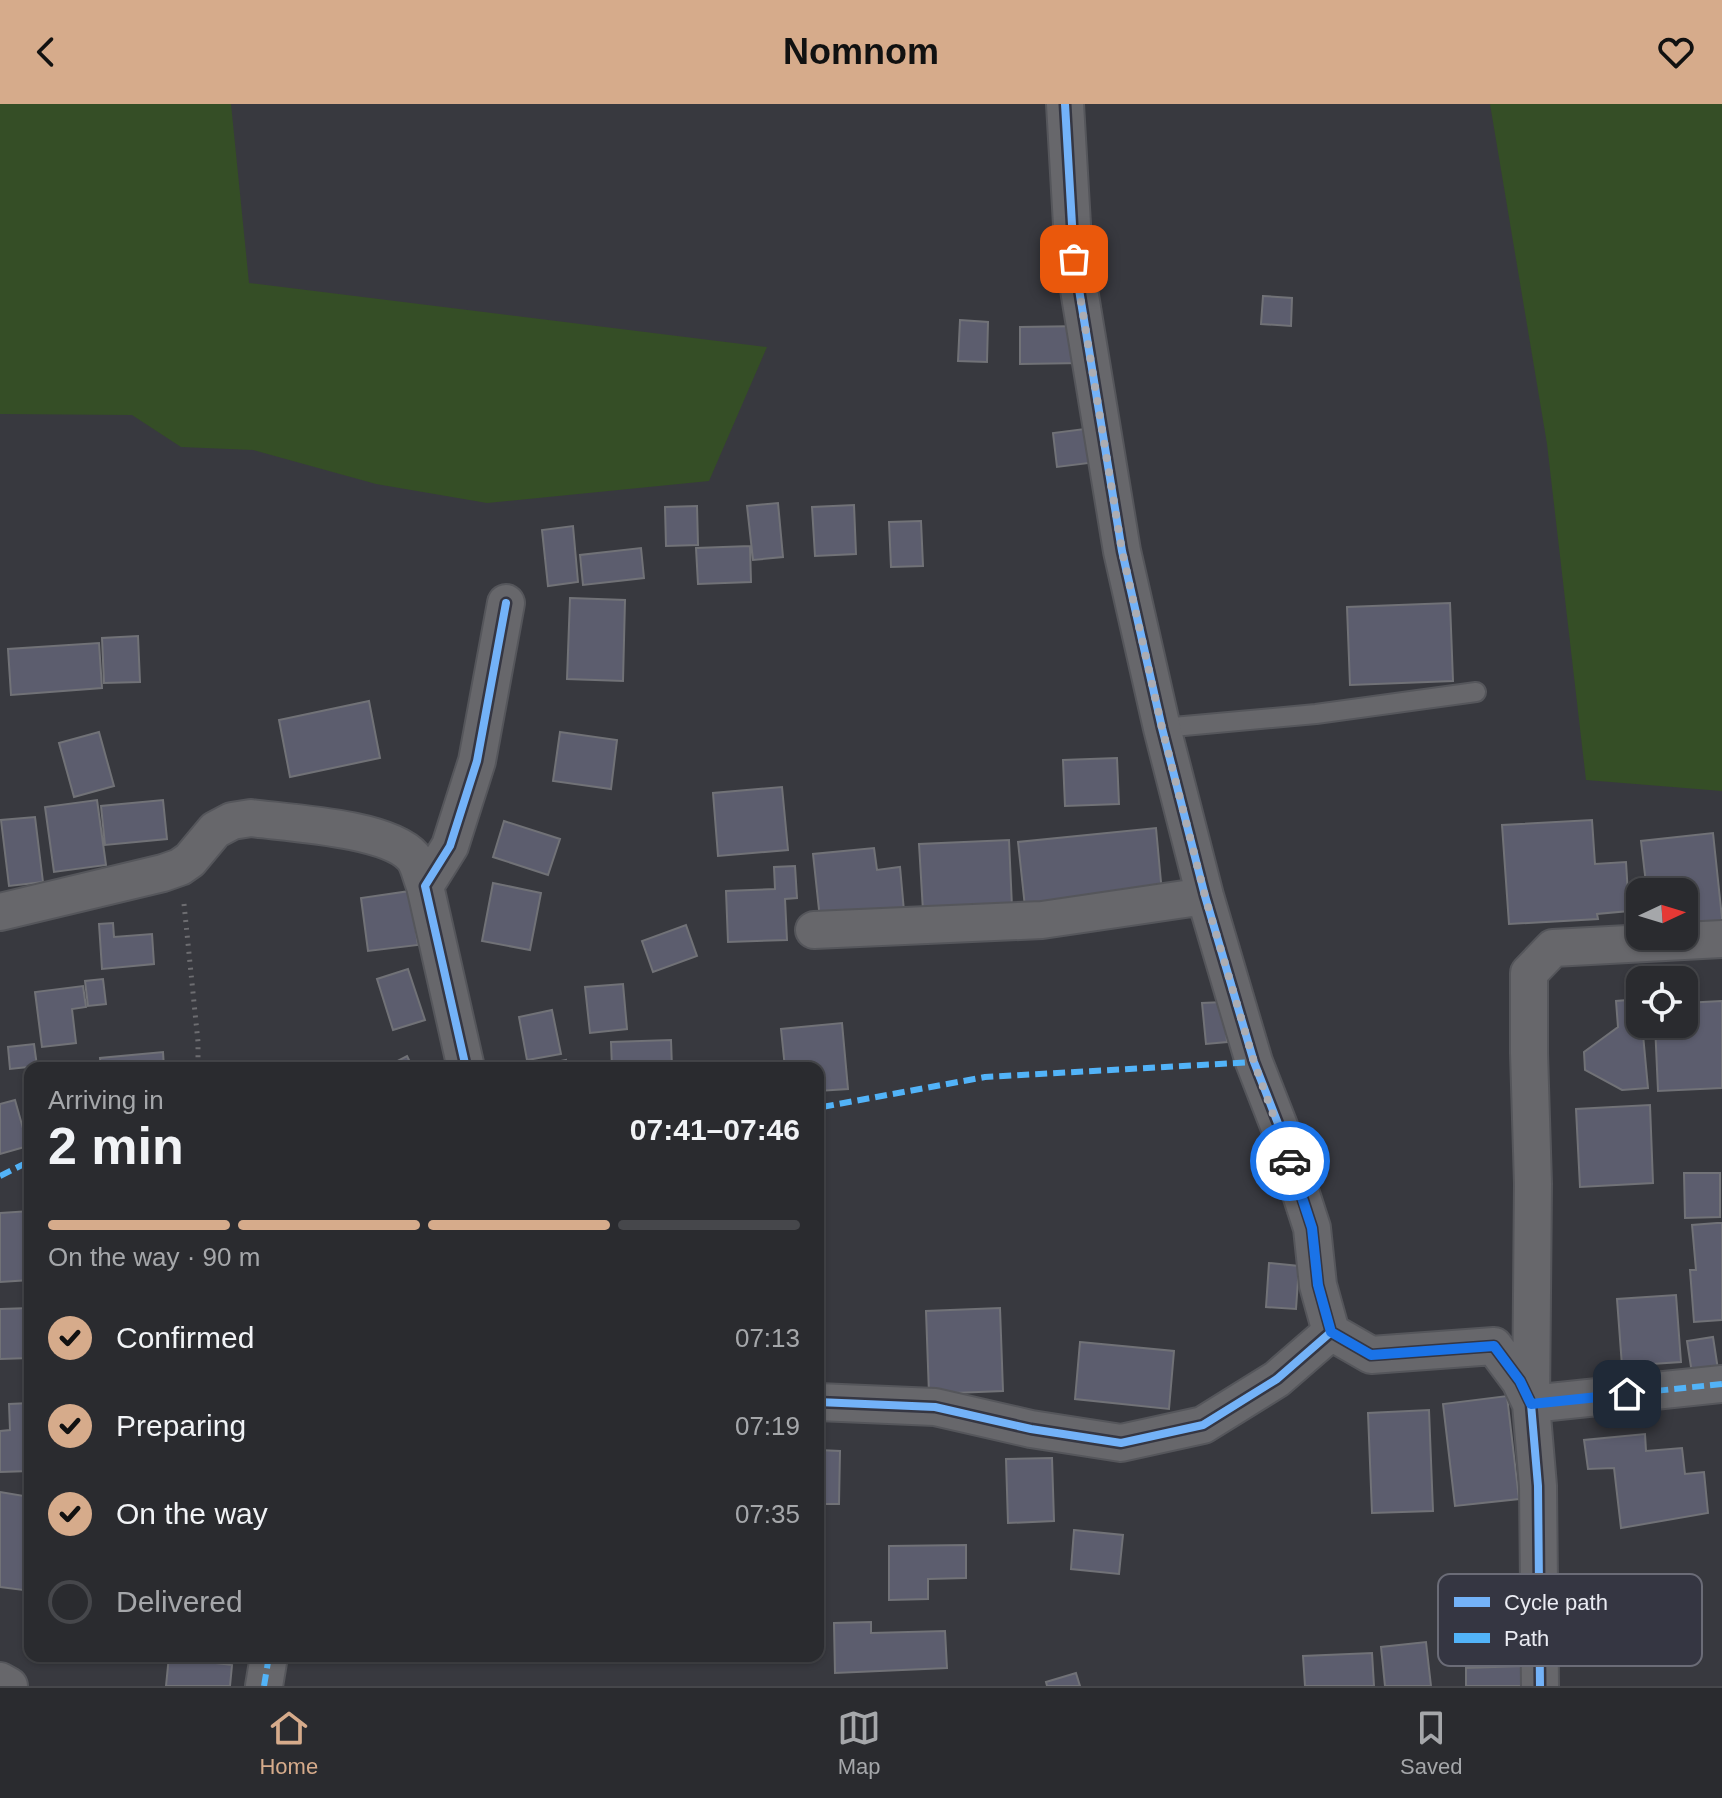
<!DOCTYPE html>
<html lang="en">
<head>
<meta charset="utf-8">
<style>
  :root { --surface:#2a2b2f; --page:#36373b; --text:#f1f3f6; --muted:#a5a7aa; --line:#46474b; --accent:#d6ab8b }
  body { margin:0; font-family:Helvetica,sans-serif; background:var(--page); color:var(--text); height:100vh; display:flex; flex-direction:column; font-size:30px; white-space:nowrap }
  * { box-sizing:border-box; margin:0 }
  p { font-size:26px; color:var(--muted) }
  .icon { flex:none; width:44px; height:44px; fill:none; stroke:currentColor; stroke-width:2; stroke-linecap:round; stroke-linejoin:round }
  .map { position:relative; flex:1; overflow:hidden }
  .side { position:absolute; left:24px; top:958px; width:800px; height:600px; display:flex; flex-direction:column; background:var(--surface); border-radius:16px; box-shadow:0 2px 6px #0004,0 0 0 2px var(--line) }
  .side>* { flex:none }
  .needle { width:52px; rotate:86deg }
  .controls { position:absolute; left:1626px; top:774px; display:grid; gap:16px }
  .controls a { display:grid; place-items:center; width:72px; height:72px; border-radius:16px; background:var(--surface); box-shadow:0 2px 6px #0004,0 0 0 2px var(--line); font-size:40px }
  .pin { position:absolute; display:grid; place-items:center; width:68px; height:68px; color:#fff; margin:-34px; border-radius:16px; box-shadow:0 4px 12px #0006 }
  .courier { position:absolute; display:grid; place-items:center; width:80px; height:80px; margin:-40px; border:6px solid #1a73e8; border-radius:50%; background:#fff; color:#222; box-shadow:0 2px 10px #0007 }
  .overview em { font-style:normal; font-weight:700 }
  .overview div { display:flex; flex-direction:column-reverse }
  .overview { display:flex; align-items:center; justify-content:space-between; height:136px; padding:0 24px }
  h1 { font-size:52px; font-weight:700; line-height:60px }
  .bar { display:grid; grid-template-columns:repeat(4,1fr); gap:12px 8px; align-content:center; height:96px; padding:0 24px }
  .bar i { height:10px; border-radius:6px; background:var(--line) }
  .bar .current { background:var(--accent) }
  .bar p { grid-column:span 4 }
  ol { padding:0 24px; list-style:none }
  li { display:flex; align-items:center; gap:24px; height:88px }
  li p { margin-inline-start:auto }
  li .icon { padding:8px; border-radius:50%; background:var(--accent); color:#111; stroke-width:4 }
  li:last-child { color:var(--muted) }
  li i { width:44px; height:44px; border:4px solid var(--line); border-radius:50% }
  header { display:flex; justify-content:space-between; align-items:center; height:104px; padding:0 24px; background:var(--accent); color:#111; font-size:36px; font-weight:700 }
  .menu { display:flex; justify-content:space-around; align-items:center; height:112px; border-top:2px solid var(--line); background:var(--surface); font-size:22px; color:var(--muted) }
  .menu a { display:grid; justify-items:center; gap:4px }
  .menu .current { color:var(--accent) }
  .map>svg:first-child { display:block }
  .green { fill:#354e26 }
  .building { fill:#5c5d6e; stroke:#717277; stroke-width:2 }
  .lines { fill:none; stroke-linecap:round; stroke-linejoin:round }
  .lane-casing { stroke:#55565b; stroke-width:22 }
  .street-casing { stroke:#55565b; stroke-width:40 }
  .path { stroke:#6d6d71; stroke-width:5; stroke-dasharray:2 6; stroke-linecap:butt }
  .lane { stroke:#67676b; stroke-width:18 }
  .street { stroke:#67676b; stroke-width:36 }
  .quiet { stroke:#52b3f8; stroke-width:6; stroke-dasharray:12 6; stroke-linecap:butt }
  .cycleway-casing { stroke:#353642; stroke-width:13 }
  .cycleway { stroke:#73b2f8; stroke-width:8 }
  .done { stroke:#acadb3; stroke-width:8; stroke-dasharray:0 14.4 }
  .route { stroke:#1a73e8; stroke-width:10 }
  .key { fill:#353642; stroke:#6b6c77; stroke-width:2 }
  .key-label { font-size:22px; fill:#eaebf2 }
</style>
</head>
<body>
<header><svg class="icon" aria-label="back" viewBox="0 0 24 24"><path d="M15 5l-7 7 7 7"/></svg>Nomnom<svg class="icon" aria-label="heart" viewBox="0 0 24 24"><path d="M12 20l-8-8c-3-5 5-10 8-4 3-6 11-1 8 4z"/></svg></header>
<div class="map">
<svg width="1722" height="1582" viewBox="0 0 1722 1582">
  <rect width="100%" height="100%" fill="#38393f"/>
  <path class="green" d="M0,0H231L249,179L767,243L709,377L487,399L376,380L253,346L181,343L132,311L0,310Z
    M1490,0H1722V687L1586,676L1547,340Z"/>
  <path class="building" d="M1263,192L1292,194L1291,222L1261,220Z
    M960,216L988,218L987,258L958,257Z
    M1083,222V259L1020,260V223Z
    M1092,324L1097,358L1057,363L1053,329Z
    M778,399L783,453L753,456L747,402Z
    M854,401L856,450L815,452L812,403Z
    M697,402L698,441L666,442L665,403Z
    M921,417L923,462L891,463L889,418Z
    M573,422L578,478L548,482L542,426Z
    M750,442L751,478L698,480L696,444Z
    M641,444L644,474L583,481L580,451Z
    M570,494L625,496L623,577L567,575Z
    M1450,499L1453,577L1350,581L1347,503Z
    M138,532L140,578L104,579L102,534Z
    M99,539L102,584L11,591L8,545Z
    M369,597L380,654L290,673L279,616Z
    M99,628L114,682L74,693L59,639Z
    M560,628L617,636L611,685L553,677Z
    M1117,654L1119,700L1065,702L1063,656Z
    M782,683L788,746L718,752L713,689Z
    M97,696L106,761L54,768L45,703Z
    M163,696L167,735L105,741L101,702Z
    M35,713L43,778L9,782L1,716Z
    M1592,716L1595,760L1626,758L1629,807L1597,810L1598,815L1509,820L1502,721Z
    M504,717L560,735L548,771L493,753Z
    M1156,724L1162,789L1025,803L1018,738Z
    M1713,729L1722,814V836L1684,832V788H1647L1641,737Z
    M1009,736L1012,803L923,807L919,740Z
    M874,744L877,766L900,763L904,807L820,815L813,750Z
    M795,762L797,794L785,795L787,836L728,838L726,787L775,785L774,763Z
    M493,779L541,789L530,846L482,837Z
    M410,787L418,841L368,847L361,794Z
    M113,819L114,833L152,830L154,860L102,865L99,820Z
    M686,821L697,852L653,868L642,837Z
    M408,865L425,916L393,926L377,875Z
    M103,875L106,900L88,902L85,877Z
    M623,880L627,925L590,929L585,883Z
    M83,882L86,903L72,905L76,939L42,943L35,888Z
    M1640,895V920H1642L1648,984L1622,986L1585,966L1584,948L1618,923L1616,897Z
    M1722,897V984L1658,987L1655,920H1684V899Z
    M1224,898L1227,938L1206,940L1202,899Z
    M552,906L561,950L527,956L519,913Z
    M842,919L848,985L818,987V964H785L781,925Z
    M671,936L672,964H612L611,938Z
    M34,940L37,962L10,965L8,943Z
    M163,948L164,964H101L100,954Z
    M407,952L413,964H384Z
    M566,956L567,964H531V963Z
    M15,996L28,1042L0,1050V1000Z
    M1650,1001L1653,1079L1580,1083L1576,1005Z
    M1684,1069H1720V1113L1685,1114Z
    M30,1107V1176L0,1178V1109Z
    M1717,1119H1722V1216L1694,1218L1690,1166H1696L1692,1121Z
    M1269,1159L1299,1162L1296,1205L1266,1203Z
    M1676,1191L1681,1258L1622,1262L1617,1195Z
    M30,1204V1254L0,1255V1205Z
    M1000,1204L1003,1287L929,1290L926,1207Z
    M1713,1233L1719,1272L1693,1276L1687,1237Z
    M1080,1238L1174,1247L1169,1305L1075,1295Z
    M1507,1292L1519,1395L1455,1402L1443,1300Z
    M30,1299V1367L0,1368V1327L10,1326L9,1300Z
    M1429,1306L1433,1407L1372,1409L1368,1309Z
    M1645,1330L1646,1347L1682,1344L1685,1370L1704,1368L1708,1409L1621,1424L1614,1364L1588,1365L1584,1336Z
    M818,1346L840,1347L839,1400H818Z
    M1052,1354L1054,1417L1008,1419L1006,1355Z
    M0,1388L30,1393V1419L23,1486L0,1483Z
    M1074,1426L1123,1431L1119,1470L1071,1465Z
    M966,1441V1474L928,1475V1495L889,1496V1442Z
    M871,1518V1529L945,1527L947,1564L835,1569L834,1519Z
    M1426,1538L1431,1582H1385L1381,1543Z
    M1372,1549L1374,1582H1305L1303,1552Z
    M169,1552H208V1558L232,1561L230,1582H166Z
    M1523,1562V1582H1466V1564Z
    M1076,1569L1080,1582H1047L1046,1578Z"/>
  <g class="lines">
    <defs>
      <path id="lane" d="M1162,624L1316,610L1476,588"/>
      <path id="street" d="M1065,0L1074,155L1122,447L1162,624L1205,792L1254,958L1279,1022L1312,1124L1318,1181L1331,1228L1371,1251L1494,1242L1520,1277L1531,1300L1538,1382L1540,1582
        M0,808L163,769L180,763L190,756L215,726L232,717L251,714C290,719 388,724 413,753C419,760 421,773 425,782
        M814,826L1042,816L1205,792
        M1722,835L1553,844L1529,869V949L1533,1080L1531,1300L1722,1280
        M466,964L425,782L450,742L477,657L506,499
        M818,1298L935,1303L1031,1325L1121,1339L1203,1321L1277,1275L1331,1228
        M0,1577L9,1582
        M264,1582L269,1552"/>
    </defs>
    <use href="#lane" class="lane-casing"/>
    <use href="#street" class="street-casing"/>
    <path class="path" d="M184,800L198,938V964"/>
    <use href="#lane" class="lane"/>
    <use href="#street" class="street"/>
    <path class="quiet" d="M822,1003L985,973L1254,958
      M0,1072L30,1057
      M1531,1300L1722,1280
      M264,1582L269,1552"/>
    <defs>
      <path id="cycleway" d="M1065,0L1074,155L1122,447L1162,624L1205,792L1254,958L1279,1022L1312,1124L1318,1181L1331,1228L1371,1251L1494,1242L1520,1277L1531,1300L1538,1382L1540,1582
        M466,964L425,782L450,742L477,657L506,499
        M818,1298L935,1303L1031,1325L1121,1339L1203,1321L1277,1275L1331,1228"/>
    </defs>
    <use href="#cycleway" class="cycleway-casing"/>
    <use href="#cycleway" class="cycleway"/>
  </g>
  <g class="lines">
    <path class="done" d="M1074,155L1122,447L1162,624L1205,792L1254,958L1290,1057"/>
    <path class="route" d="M1290,1057L1312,1124L1318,1181L1331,1228L1371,1251L1494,1242L1520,1277L1531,1300L1627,1290"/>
  </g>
  <rect x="1438" y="1470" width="264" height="92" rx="12" class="key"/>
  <rect x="1454" y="1493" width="36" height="10" fill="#73b2f8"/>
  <rect x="1454" y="1529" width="36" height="10" fill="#52b3f8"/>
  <g class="key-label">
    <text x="1504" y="1506">Cycle path</text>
    <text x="1504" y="1542">Path</text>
  </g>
</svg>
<div class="controls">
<a><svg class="needle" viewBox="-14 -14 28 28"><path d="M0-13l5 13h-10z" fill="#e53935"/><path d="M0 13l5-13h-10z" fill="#a5a7aa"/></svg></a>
<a><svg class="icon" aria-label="locate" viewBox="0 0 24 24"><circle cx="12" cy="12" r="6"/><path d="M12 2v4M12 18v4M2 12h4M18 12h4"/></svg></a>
</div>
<div class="pin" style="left:1074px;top:155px;background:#ea580c"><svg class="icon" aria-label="bag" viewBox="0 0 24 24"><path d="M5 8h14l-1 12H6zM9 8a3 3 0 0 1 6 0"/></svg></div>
<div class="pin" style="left:1627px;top:1290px;background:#1f2937"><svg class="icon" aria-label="home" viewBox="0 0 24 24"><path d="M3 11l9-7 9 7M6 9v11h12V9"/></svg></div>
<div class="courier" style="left:1290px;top:1057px"><svg class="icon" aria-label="car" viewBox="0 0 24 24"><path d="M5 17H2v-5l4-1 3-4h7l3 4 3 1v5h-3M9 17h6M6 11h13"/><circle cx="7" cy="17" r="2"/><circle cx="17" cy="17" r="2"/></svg></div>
<section class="side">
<div class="overview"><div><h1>2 min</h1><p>Arriving in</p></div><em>07:41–07:46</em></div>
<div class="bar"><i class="current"></i><i class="current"></i><i class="current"></i><i></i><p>On the way · 90 m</p></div>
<ol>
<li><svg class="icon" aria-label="check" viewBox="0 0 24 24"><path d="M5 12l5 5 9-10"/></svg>Confirmed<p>07:13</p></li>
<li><svg class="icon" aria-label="check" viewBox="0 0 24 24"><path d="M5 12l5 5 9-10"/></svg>Preparing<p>07:19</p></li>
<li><svg class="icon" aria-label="check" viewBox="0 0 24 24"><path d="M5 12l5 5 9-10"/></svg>On the way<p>07:35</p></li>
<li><i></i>Delivered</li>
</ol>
</section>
</div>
<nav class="menu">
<a class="current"><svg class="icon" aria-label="home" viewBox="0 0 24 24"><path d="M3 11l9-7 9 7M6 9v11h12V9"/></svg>Home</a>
<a><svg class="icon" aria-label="map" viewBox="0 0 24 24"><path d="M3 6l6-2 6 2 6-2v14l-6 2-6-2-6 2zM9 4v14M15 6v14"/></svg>Map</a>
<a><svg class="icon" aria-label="saved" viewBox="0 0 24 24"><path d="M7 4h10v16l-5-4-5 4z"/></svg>Saved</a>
</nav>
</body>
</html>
